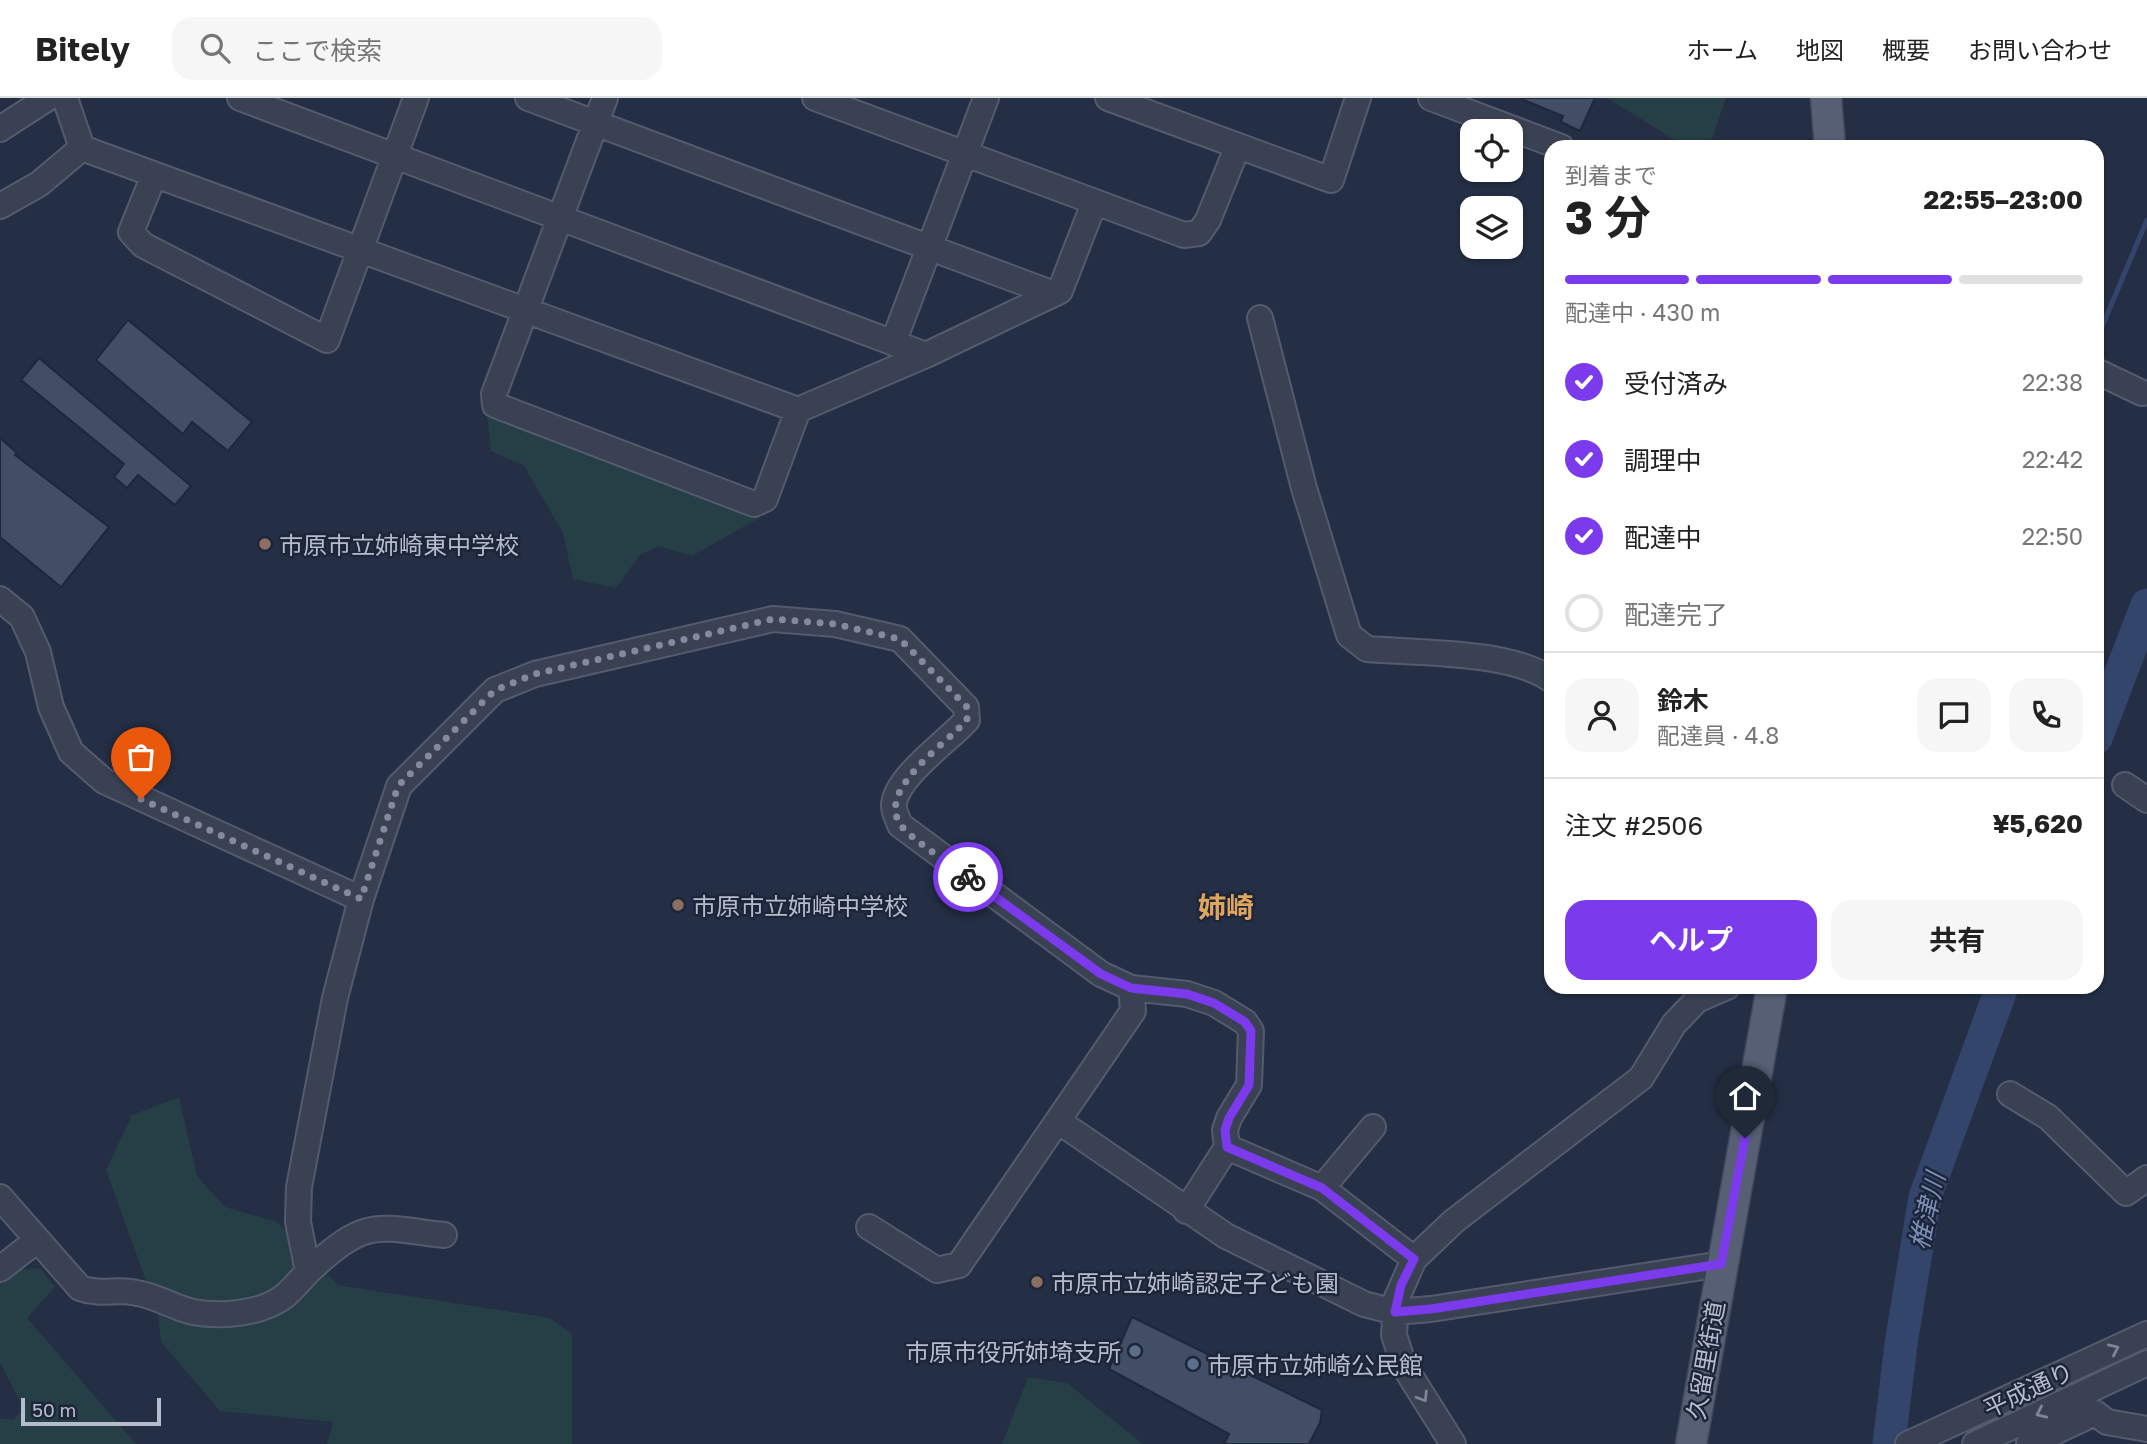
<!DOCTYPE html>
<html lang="ja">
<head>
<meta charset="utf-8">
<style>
  :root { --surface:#fff; --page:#f6f6f6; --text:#222; --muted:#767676; --line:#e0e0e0; --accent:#7c3aed }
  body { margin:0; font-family:"Golos Text","Noto Sans JP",sans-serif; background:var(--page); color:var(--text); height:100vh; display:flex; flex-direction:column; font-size:26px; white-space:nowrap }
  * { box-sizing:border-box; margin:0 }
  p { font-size:23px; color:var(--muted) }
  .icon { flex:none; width:38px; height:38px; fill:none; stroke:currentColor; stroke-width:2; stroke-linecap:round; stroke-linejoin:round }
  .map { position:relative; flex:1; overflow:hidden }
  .details { position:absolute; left:1544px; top:42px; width:560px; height:854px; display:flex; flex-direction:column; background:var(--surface); border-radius:21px; box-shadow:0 2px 5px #0004 }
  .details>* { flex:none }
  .fabs { position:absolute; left:1460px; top:21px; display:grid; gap:14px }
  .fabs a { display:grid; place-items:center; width:63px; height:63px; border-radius:14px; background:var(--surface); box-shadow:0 2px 5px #0004; font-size:35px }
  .scale { position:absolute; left:21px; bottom:18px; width:140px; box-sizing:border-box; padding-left:7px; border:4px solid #b6bccd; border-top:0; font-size:19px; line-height:24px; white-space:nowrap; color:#b6bccd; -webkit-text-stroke:5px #1d2539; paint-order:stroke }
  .pin { position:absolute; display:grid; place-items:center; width:60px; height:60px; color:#fff; margin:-72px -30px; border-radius:50% 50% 50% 0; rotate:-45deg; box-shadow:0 0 7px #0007 }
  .pin .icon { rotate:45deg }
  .courier { position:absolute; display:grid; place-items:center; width:70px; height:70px; margin:-35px; border:5px solid #7c3aed; border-radius:50%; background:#fff; color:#222; box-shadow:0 2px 9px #0007 }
  .head em { font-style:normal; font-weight:700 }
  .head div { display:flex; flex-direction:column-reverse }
  .head { display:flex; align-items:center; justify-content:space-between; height:119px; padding:0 21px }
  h1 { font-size:46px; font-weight:700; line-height:52px }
  .bar { display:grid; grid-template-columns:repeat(4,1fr); gap:10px 7px; align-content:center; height:84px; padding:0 21px }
  .bar i { height:9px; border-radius:5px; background:var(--line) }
  .bar .selected { background:var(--accent) }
  .bar p { grid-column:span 4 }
  .line { display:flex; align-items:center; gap:18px; padding:0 21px; border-top:2px solid var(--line) }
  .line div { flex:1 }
  .round { display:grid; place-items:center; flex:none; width:74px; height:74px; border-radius:21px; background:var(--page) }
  ol { padding:0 21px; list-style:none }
  li { display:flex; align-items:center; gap:21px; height:77px }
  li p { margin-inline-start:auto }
  li .icon { padding:7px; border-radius:50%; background:var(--accent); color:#fff; stroke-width:4 }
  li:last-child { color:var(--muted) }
  li i { width:38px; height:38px; border:4px solid var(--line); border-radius:50% }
  .primary-button { display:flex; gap:14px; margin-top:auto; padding:14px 21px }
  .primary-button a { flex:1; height:80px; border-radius:21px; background:var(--accent); color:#fff; font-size:28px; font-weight:700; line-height:80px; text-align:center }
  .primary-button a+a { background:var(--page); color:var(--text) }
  header { display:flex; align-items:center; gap:42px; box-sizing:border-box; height:98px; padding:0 35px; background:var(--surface); border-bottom:2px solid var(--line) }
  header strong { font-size:33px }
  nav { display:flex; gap:38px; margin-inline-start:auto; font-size:24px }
  .search { width:490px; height:63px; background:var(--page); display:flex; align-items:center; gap:18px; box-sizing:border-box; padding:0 24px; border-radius:21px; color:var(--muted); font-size:26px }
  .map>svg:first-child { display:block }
  .green { fill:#263e45 }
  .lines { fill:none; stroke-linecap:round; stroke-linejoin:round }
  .stream { stroke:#34456b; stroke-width:5 }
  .river { stroke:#34456b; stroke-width:33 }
  .building { fill:#424d66; stroke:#1f273b; stroke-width:2 }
  .minor-casing { stroke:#545b6e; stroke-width:28 }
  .major-casing { stroke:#42495d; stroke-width:33 }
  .minor { stroke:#394153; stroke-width:24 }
  .major { stroke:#565f73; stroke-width:30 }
  .oneway { stroke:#7e8596 }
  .done { stroke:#838a9d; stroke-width:7; stroke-dasharray:0 12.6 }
  .route { stroke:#7c3aed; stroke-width:9 }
  .education-dot { fill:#8d6e63; stroke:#1d2539; stroke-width:2.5 }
  .service-dot { fill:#5c6f8a; stroke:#1d2539; stroke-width:2.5 }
  .labels { text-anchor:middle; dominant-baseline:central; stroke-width:5; stroke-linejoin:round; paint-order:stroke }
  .poi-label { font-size:24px; fill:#b6bccd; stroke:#1d2539; text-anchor:start }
  .street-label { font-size:24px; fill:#b6bccd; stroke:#1d2539 }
  .water-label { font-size:26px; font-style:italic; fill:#7b8eb7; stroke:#1d2539 }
  .quarter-label { font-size:28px; font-weight:bold; fill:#dfa55e; stroke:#1d2539 }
</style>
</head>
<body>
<header>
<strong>Bitely</strong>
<div class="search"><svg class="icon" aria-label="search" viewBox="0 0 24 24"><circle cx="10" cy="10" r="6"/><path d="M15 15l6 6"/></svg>ここで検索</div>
<nav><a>ホーム</a><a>地図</a><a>概要</a><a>お問い合わせ</a></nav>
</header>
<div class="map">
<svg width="2147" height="1346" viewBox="0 0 2147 1346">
  <rect width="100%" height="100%" fill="#242e44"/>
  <path class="green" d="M1607,0H1726L1709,49H1686Z
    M487,317L761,419L692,458L658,448L640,457L616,490L573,481L563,435L524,368L491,353Z
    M179,999L197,1078L225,1109L277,1124L338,1187L550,1220L572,1236V1346H327L333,1324L220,1313L161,1244L158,1216L106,1072L132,1017Z
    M40,1170L55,1189L27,1220L136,1346H0V1320L13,1322L24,1311L0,1264V1184L6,1173Z
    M1028,1279L1067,1285L1143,1346H1002Z"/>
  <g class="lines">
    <path class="stream" d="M2096,243L2147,122"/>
    <path class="river" d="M2096,640L2147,507
      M1889,1346L1901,1246L1925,1099L2002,889"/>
  </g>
  <path class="building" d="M1519,0H1595L1580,33L1561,24L1563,18Z
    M128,222L252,324L228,353L192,324L183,336L96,262Z
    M39,260L191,388L175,407L138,377L127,390L114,379L124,366L21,282Z
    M0,340L17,355L15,357L109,429L61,489L0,439Z
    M1132,1219L1322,1312L1320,1325L1309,1346H1224L1229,1336L1109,1271Z"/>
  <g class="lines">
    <defs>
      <path id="minor" d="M65,0L82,50L798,312
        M240,0L926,257
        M528,0L1054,196
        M605,0L494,296L495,307L754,406L765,401L798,312L926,257L1060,193L1094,105
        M815,0L1184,137L1199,135L1208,122L1237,50
        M1108,0L1331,82L1358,0
        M1431,0L1561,49
        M0,31L48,0
        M154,77L131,134L143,147L327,242L416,0
        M0,108L39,86L82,50
        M1260,220L1304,390L1349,537L1367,551C1418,555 1510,553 1550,581
        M893,245L986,0
        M2096,273L2142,295
        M0,501L22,519L38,554L51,609L71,654L104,683L361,801
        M2125,687L2147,702
        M1131,890L1187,896L1214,905L1245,924L1251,933L1249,987L1229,1020L1225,1032L1227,1049L1186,1113
        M2010,996L2048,1019L2126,1095L2147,1080
        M1058,1023L1226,1138L1364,1206L1395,1214L1431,1211L1722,1166
        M1227,1049L1322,1090L1414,1161
        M1322,1090L1373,1029
        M0,1099L80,1190C102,1198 116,1190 137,1195C157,1198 174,1210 193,1214C220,1219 259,1216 282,1200C293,1192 302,1179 312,1170C367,1120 375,1129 444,1137
        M0,1171L36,1143
        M308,1173L298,1124L299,1089L335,900L361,801L399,688L495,592L535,576L773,521L835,526L900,541L966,609L967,622C948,643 897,678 894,706C893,713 898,721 900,727L1101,876L1131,890L1133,913L959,1167L937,1172L869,1129
        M1453,1346L1404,1268L1394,1237L1396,1202L1414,1161L1454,1123L1641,980L1674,926L1697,902L1727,889
        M1908,1346L2147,1236
        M1975,1346L2147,1265
        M2029,1346L2095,1315L2107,1324L2147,1331"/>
      <path id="major" d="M1826,0L1830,49
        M1691,1346L1772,889"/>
    </defs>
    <use href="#minor" class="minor-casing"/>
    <use href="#major" class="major-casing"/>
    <use href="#minor" class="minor"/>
    <use href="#major" class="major"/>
  </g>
  <defs><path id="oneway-chevron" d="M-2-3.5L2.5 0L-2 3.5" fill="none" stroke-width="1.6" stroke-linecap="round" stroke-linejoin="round" transform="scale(1.75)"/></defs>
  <g class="oneway">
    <use href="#oneway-chevron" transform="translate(2114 1251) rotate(-25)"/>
    <use href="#oneway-chevron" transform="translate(1423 1299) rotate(58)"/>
    <use href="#oneway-chevron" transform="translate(2041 1315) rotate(155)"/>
  </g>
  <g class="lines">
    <path class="done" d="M141,701L361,801L398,688L495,592L535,576L773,521L835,526L900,541L967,609V622C946,646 877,691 900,726C909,740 953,768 968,779"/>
    <path class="route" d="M968,779L1101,876L1131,890L1187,896L1214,905L1245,924L1251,933L1249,987L1229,1020L1225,1032L1227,1049L1322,1090L1414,1161L1401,1187L1395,1214L1431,1211L1721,1166L1745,1040"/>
  </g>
  <g class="education-dot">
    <circle cx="265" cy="446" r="7"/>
    <circle cx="678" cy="807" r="7"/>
    <circle cx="1037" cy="1184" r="7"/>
  </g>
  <g class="service-dot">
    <circle cx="1135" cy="1253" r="7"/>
    <circle cx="1193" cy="1266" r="7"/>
  </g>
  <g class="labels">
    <g class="poi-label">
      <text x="279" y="446">市原市立姉崎東中学校</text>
      <text x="692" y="807">市原市立姉崎中学校</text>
      <text x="1051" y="1184">市原市立姉崎認定子ども園</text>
      <text x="1121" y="1253" text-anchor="end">市原市役所姉埼支所</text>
      <text x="1207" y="1266">市原市立姉崎公民館</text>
    </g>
    <g class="street-label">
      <text transform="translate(1705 1262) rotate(-80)">久留里街道</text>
      <text transform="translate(2028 1291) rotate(-25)">平成通り</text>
    </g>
    <g class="water-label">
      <text transform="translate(1927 1113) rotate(-77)">椎津川</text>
    </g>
    <g class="quarter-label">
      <text x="1226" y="808">姉崎</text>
    </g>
  </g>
</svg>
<div class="fabs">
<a><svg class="icon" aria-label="locate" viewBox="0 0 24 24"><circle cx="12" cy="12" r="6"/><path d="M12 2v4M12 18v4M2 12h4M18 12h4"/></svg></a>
<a><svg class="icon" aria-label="layers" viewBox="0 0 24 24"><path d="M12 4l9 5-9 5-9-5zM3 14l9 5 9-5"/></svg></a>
</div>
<div class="scale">50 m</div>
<div class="pin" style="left:141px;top:701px;background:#ea580c"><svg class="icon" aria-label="bag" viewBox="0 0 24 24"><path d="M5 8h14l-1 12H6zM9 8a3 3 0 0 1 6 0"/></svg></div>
<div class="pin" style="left:1745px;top:1040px;background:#1f2937"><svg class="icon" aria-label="home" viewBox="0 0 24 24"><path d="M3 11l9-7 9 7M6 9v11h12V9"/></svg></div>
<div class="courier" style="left:968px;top:779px"><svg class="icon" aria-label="bike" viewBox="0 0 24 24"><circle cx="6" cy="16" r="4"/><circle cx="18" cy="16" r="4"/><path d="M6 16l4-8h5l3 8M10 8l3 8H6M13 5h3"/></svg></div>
<section class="details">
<div class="head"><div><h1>3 分</h1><p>到着まで</p></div><em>22:55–23:00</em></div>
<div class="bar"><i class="selected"></i><i class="selected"></i><i class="selected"></i><i></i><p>配達中 · 430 m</p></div>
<ol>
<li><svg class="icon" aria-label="check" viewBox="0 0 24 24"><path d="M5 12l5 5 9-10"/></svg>受付済み<p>22:38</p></li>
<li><svg class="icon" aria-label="check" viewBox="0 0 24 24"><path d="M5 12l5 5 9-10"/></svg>調理中<p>22:42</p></li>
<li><svg class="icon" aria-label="check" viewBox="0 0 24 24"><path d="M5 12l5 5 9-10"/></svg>配達中<p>22:50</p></li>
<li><i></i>配達完了</li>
</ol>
<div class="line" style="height:126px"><a class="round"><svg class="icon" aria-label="person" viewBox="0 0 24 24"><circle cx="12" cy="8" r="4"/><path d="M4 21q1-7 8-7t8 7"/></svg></a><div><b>鈴木</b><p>配達員 · 4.8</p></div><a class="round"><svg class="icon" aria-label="chat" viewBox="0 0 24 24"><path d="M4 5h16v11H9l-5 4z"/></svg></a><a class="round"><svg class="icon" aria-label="phone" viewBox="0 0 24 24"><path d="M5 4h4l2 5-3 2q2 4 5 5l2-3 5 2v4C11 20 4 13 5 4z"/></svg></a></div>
<div class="line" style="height:91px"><div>注文 #2506</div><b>¥5,620</b></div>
<div class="primary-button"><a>ヘルプ</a><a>共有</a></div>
</section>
</div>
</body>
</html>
